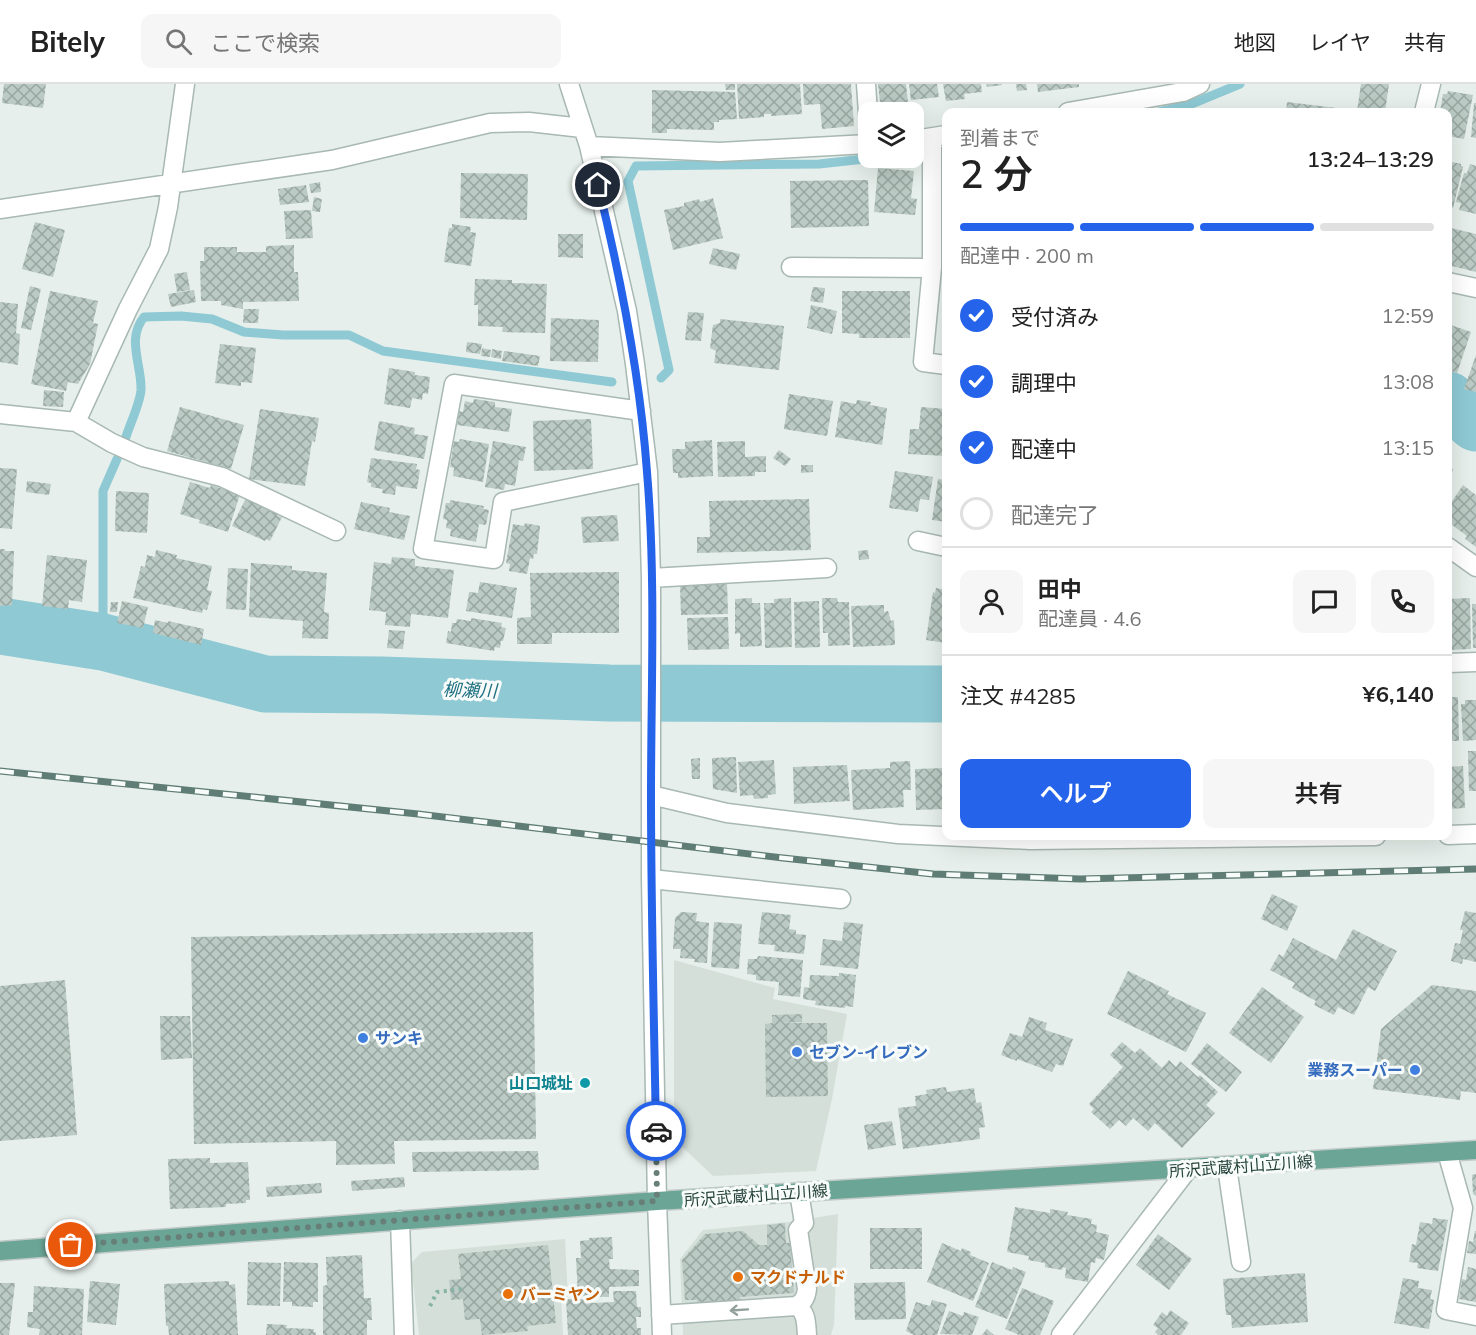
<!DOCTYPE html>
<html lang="ja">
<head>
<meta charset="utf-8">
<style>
  :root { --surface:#fff; --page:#f6f6f6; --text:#222; --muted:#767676; --line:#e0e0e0; --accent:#2563eb }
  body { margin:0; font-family:Mulish,"Noto Sans JP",sans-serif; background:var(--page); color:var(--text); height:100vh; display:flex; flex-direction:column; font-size:22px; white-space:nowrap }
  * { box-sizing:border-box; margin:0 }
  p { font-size:20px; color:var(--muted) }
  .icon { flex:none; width:33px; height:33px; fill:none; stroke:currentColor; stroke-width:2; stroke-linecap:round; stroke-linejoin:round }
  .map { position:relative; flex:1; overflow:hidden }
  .details { position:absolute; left:942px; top:24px; width:510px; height:732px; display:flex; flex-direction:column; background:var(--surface); border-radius:12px; box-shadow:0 6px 24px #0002 }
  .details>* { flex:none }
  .buttons { position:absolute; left:858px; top:18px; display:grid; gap:12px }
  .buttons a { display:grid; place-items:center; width:66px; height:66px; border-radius:12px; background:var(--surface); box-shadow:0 6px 24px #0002; font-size:30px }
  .pin { position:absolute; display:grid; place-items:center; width:51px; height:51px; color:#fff; margin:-26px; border:3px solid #fff; border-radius:50%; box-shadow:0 2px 6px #0007 }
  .courier { position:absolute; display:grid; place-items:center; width:60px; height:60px; margin:-30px; border:4px solid #2563eb; border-radius:50%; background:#fff; color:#222; box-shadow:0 2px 8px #0007 }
  .overview em { font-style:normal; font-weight:600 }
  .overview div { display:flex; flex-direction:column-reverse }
  .overview { display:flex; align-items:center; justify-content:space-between; height:102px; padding:0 18px }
  h1 { font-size:39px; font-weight:600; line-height:45px }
  .bar { display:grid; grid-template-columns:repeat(4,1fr); gap:9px 6px; align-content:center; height:72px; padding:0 18px }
  .bar i { height:8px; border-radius:4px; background:var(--line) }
  .bar .selected { background:var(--accent) }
  .bar p { grid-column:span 4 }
  .line { display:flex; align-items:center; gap:15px; padding:0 18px; border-top:2px solid var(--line) }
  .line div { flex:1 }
  .round { display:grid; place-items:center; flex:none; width:63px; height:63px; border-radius:12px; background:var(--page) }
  ol { padding:0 18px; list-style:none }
  li { display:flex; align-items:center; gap:18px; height:66px }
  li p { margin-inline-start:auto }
  li .icon { padding:6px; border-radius:50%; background:var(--accent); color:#fff; stroke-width:4 }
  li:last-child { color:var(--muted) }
  li i { width:33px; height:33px; border:3px solid var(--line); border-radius:50% }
  .primary-button { display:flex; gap:12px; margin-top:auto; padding:12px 18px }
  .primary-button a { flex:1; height:69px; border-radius:12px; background:var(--accent); color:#fff; font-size:24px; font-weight:600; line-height:69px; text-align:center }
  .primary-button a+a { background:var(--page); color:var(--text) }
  header { display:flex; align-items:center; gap:36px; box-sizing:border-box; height:84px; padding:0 30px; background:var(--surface); border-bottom:2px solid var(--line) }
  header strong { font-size:28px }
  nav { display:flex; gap:33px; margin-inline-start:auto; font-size:21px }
  .search { width:420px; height:54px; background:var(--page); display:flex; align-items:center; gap:15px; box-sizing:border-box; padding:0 21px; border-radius:12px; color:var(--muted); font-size:22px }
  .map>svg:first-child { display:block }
  .built { fill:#d4dfda }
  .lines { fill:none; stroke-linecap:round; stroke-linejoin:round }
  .stream { stroke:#8ec9d4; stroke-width:9 }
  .river { stroke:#8ec9d4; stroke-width:57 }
  .building { fill:url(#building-cross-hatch) }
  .minor-casing { stroke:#a8b8b2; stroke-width:21 }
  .major-casing { stroke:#c2cac8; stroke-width:21 }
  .path { stroke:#86b3a5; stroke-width:4; stroke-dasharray:3 4.5; stroke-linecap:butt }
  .minor { stroke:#fff; stroke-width:18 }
  .major { stroke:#6aa596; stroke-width:18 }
  .rail-casing { stroke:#5f7d75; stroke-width:7 }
  .rail { stroke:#f7fbf9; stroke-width:4.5; stroke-dasharray:14; stroke-linecap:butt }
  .oneway { stroke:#92a09c }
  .done { stroke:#687f78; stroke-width:6; stroke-dasharray:0 10.8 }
  .route { stroke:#2563eb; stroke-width:8 }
  .shop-dot { fill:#3f7fe0; stroke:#f7fbf9; stroke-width:2 }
  .culture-dot { fill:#0f9aa8; stroke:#f7fbf9; stroke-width:2 }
  .food-dot { fill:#e8710a; stroke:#f7fbf9; stroke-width:2 }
  .labels { text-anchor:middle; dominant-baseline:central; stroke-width:6; stroke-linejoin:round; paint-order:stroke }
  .shop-label { font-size:16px; font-weight:bold; fill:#366cbe; stroke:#f7fbf9; text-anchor:start }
  .culture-label { font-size:16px; font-weight:bold; fill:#0d838f; stroke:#f7fbf9; text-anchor:end }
  .street-label { font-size:16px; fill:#24423a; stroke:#f7fbf9 }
  .food-label { font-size:16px; font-weight:bold; fill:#c56008; stroke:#f7fbf9; text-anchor:start }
  .water-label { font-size:18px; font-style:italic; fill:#1c6f80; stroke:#f7fbf9 }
</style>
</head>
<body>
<header>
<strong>Bitely</strong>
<div class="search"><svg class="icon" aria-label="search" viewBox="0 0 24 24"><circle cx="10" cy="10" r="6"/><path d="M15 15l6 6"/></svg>ここで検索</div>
<nav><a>地図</a><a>レイヤ</a><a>共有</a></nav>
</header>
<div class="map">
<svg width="1476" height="1251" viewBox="0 0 1476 1251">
  <defs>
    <pattern id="building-cross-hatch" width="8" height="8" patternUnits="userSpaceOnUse" patternTransform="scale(1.5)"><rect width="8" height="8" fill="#bbcac4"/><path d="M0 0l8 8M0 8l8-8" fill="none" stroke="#98a6a0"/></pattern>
  </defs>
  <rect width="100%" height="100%" fill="#e6efeb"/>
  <path class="built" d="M674,876L775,904L773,915L847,930L832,1015L816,1087L713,1092L674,1055Z
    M838,1130L834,1241L831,1251H683L680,1175L703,1146L788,1138Z
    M565,1155L568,1214L561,1215L563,1251H419L411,1179L422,1168Z"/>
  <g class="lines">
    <path class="stream" d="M1159,28L1189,21L1240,0
      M661,294L669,286L628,97L636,82L819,80L874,74
      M125,356C129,342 140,320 141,306C142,281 126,255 144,233L181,232L212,235L244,248L283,251H349L383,267L612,298
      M103,558V407L117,375"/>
    <path class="river" d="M1448,316L1476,339
      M0,542L103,558L265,600L382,601L609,609L946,610"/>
  </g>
  <path class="building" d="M4,0H46L43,24L2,19Z
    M725,0H735V6H726Z
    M737,0H800L802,30L771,32V30H764V33L739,35Z
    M803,0H851L854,42L822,45L820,20L804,21Z
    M878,0H906L909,28H889L888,26H881Z
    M909,0H937L939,13L911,16Z
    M943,0H981L982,8L964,10L965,15L946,17Z
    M986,0H1002V1L987,3Z
    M1016,0H1026L1027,6L1017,7Z
    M1037,0H1079V3L1038,8Z
    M1361,0H1389L1385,28L1357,27Z
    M652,6L735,8L737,35L719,36V38H714V46L667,45V49H652Z
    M1448,7L1473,11L1464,55L1448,52V28H1440L1443,10H1447Z
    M1287,18L1353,26L1352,28H1286Z
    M1474,19H1476V54L1471,53Z
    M1448,77L1461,80V82L1463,83L1453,124L1448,123Z
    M1470,80L1476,82V130L1459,126L1461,119L1456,118L1464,89H1467Z
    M878,84L914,87L911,114L917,115L915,131L874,128Z
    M461,89L528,90L527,136L460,134Z
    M868,96L869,142L791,144L790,97Z
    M320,98L321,108L311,109L309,100Z
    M306,101L309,118L280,121L278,105Z
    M314,113L322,115L320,128L312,127Z
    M713,114L723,154L673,166L664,126L684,122V119L699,115L700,118Z
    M311,126L313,154L286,155L284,127Z
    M35,138L65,146L53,193L22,185Z
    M452,140L471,143L470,148L476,149L471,182L444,178L449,144H452Z
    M1451,144L1476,150V188L1448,181V156Z
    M558,150H583V174L558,173Z
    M294,161V188H298L299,217L243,218V225L221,221V217H201L200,177H204V163H237V168H266V162Z
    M713,164L740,170L736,186L709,180Z
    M187,188L190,206L177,208L174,190Z
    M475,195L512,196V199L547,200L545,249L502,248L503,243L478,242V221H474Z
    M30,202L41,205L31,246L21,244Z
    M813,203L825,204L823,219L810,217Z
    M194,206L196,218L171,223L168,210Z
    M50,207L98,217L93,239L98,240L90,280L78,300L68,298L66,307L31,300Z
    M842,207H910V254H859V250L842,249Z
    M0,218L18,220L16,249L20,250L18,281L0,278Z
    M811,221L837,227L832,250L807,244Z
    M244,225H259L258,239H243Z
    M688,228L704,229L701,257L685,256Z
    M551,234L599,236L598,278L550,277Z
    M720,235L784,242L779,286L714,279L716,267L710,264L713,241L720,239Z
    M1448,240L1471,248L1457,289L1448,286Z
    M945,244H946V261L943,260Z
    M467,258L482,260L480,270L466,268Z
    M220,260L256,264L252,299L241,298V302L215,299Z
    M482,264L491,266L490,273L481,272Z
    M492,265L502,267L501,275L491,273Z
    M504,267L540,272L538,282L502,277Z
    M1476,271V308L1464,305Z
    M389,284L415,288V291L430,293L428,310L423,309L422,316L412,314L410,324L384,320Z
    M44,306L64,308L63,323L43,322Z
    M789,310L833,317L827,352L784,345Z
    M474,315L495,318V323L512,325L509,348L457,341L459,327L463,328L465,317L473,319Z
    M857,316L871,318L870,321L887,324L882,361L835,353L841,317L856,320Z
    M180,323L244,341L231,385L167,367Z
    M921,323L946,325V372L908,370L910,345H919Z
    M260,325L319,334L315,358L312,357L305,402L249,395Z
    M591,335L593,385L534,387L533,337Z
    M379,337L415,344L414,350L428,352L424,375L374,366Z
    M460,355L489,360L483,398L453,392L454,384L450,383L454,357L459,358Z
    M712,356L713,392L678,394V389H673L672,365H685V358Z
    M493,357L526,363L523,377L519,376L515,402L505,400L504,406L485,403Z
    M745,357V373L766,372V388H755V392L718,393L717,358Z
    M779,366L791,375L785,382L773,374Z
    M371,374L417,380L416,385L420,386L417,405L396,402L395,411L382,409L383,405L371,403V399L367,398Z
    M801,381H813V388L801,389Z
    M0,384L17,385L12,445L0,444Z
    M1448,384L1453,385L1448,405Z
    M895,387L933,393L929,416L920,415L918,428L889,424Z
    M938,395L946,396V438L932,436Z
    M27,397L51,400L49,411L26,408Z
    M190,398L210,404L211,401L240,410L228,448L199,439L200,436L180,430Z
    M1463,401L1476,411V463L1465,455L1467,452L1448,438V423Z
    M116,407L149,409L147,449L115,447Z
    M246,414L278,429L277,432L282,433L270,457L266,455L265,457L232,442Z
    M809,415L811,466L697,469V453H710L709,417Z
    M450,416L484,422L483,425L489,426L486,441L479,440L476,458L450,452L451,445L446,444L447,436L443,435L446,419H450Z
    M361,418L390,424L389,428L410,432L404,456L354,445Z
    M617,431L619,457L583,459L581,433Z
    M525,439L540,442L537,470H534L533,475L530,474L527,490L509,487L510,480L506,479L513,440L524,442Z
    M0,465H5V467H14L12,521L0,522Z
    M156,466L177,471L176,474L212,482L207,506L212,507L207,526L203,525L202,529L133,514L141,482L145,483L147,471L155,473Z
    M868,466L869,475L859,476L858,467Z
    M47,471L87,476L82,518L69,516L68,525L42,522Z
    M392,473L415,475V482L454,486L448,534L411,530L410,543L385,541L386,528L369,526L374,478L391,480Z
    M251,479L292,482V486L327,489L324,528L329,529L328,555L302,554L303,537L249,533Z
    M228,484L248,485L246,526L226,525Z
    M619,488V549H552V560H517V534L531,533L530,489Z
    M480,498L517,504L512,534L466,527L469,508L478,509Z
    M727,499L728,530L681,531L680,500Z
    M936,504L946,506V559L926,556L933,508L935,509Z
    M752,514V519H760L762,562L740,563V549L735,550V515Z
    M791,514L792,563L765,564L764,519H774V515Z
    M822,514H837L838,518H849L850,561L828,562V549H823Z
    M1470,514L1471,565L1448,566V515Z
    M122,517L148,523L143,544L117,539Z
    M819,517L820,563L795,564L794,518Z
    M111,518H118L117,528H110Z
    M1472,520H1476V564H1473Z
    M884,521V528L888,527L891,537L894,536L895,561L853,563L851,522Z
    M728,533L729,565L688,566L687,534Z
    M471,534L502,539L501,543L506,544L503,557H501L500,564L495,563L494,567L446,559L448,547L451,548L452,539H456L457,535L471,537Z
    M155,536L168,539V537L204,545L201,561L153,549Z
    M389,546L405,547L403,565L387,564Z
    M1448,613H1458L1459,657H1448Z
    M1465,616H1476V656L1463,657L1461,620H1465Z
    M1468,667H1476V707H1469Z
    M736,673L737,709L713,705L712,674Z
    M700,674V695H692L691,675Z
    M774,676L776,710L768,711V714L754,715L753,711L740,712L738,678Z
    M910,677L911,706H903L904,723L853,726L851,686L890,684V678Z
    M847,681L850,717L794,720L793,683Z
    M1463,682L1465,724L1448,725V683Z
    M946,684V725L916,726L915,685Z
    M1272,810L1298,822L1287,847L1261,835Z
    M1465,827L1476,829V878L1463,875L1462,880L1451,877L1455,859L1460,860L1463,846H1460Z
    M681,828L697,829L696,837L709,839L707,879L694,878L695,875L680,874L681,865H673L675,834Z
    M762,828L791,831L789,845L796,846V850L806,851L804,870L774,867L775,861L758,860Z
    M714,838L742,840L739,885L711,883Z
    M844,838L863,840L858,885L820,881L823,855L842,857Z
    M1353,845L1397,867L1375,907L1368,903L1354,931L1338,923L1334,931L1314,921L1316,917L1292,904L1295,899L1270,886L1279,870L1283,873L1293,854L1336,876Z
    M533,848L536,1055L394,1057L395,1080L336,1081V1057L194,1060L191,853Z
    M758,872L803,876L800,913L778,911L779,898L756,896V891L747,890L748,875H757Z
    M1128,887L1169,907L1167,910L1206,929L1186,968L1107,930Z
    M839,889L856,891L853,923L845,922V924L815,921L816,917L803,915L804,903L809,904L810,891L839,892Z
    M65,896L77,1051L0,1057V902Z
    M1432,901L1476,907V1009L1461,1007L1460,1016L1373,1005L1381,945Z
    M1262,903L1304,933L1271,979L1229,949Z
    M802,930V938L778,939H827L828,1012L766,1013L765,940L772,939V931Z
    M160,932H190L192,974L161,976Z
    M1029,933L1047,939L1045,946L1073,955L1063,982L1056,980L1052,988L1017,975V977L1001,971L1010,949L1022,953Z
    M1122,958L1135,969L1140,964L1162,984L1169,976L1176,983L1180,977L1198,993L1200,991L1218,1008L1206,1021L1215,1029L1182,1064L1155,1039L1148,1047L1133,1034L1126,1042L1119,1036L1110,1045L1091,1028L1094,1025L1089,1020L1123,983L1110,971Z
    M1207,959L1242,988L1226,1008L1191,980Z
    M946,1003L947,1008L974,1004L976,1019L981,1018L985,1043L979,1044L980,1055L903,1065L898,1024L916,1022L915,1012L927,1010L926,1006Z
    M892,1037L896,1061L868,1066L864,1041Z
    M538,1067L539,1086L413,1088L412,1068Z
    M210,1074V1079L248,1078L250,1116H246V1119L226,1120V1123L170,1125L168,1075Z
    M1476,1090V1112L1473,1110L1472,1091Z
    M404,1093L405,1103L352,1107L351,1097Z
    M321,1099L322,1109L267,1113L266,1103Z
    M1015,1123L1050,1129V1125L1068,1128L1067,1131L1092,1135L1091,1140L1097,1141L1096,1148L1109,1151L1104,1176L1096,1174L1095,1179L1091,1178L1088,1198L1065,1194L1066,1184L1063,1183L1062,1186L1045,1183V1179L1028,1176L1029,1172L1007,1168Z
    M1433,1134L1448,1136L1438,1187L1417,1184L1418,1179L1409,1178L1412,1160L1416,1161L1420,1138L1432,1140Z
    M785,1139L786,1159H790L794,1209L740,1213L741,1225L698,1227L697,1216H685L682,1176L705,1150L743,1147L759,1161H767V1141Z
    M870,1144H922V1185H870Z
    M1475,1147H1476V1170L1467,1169L1469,1157L1473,1158Z
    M1158,1150L1192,1175L1169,1206L1136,1181Z
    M612,1153L613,1175H609L610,1185L639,1186V1202L609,1203V1213L578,1212L576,1174H581L580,1157L589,1156V1154Z
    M942,1159L961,1167L962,1164L971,1168L970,1171L989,1179L973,1217L927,1198Z
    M548,1161L556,1239L527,1242L528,1247L482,1251L480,1235L465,1236L463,1215L451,1216L449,1196L461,1195L458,1170Z
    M362,1171L364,1214H371L372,1236H367V1251H323V1202L327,1201L326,1173Z
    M248,1178L281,1179L280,1222L247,1221Z
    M284,1178L318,1179V1218H313V1223L292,1222V1218H283Z
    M992,1178L1012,1186L1013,1183L1026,1188L1007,1235L975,1223Z
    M1468,1183L1476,1185V1218L1459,1215L1462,1195L1466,1196Z
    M1305,1189L1308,1238L1232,1244L1231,1231H1226L1223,1195Z
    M1403,1194L1419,1197L1418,1204L1432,1206L1430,1215L1434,1216L1429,1245L1394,1239Z
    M90,1197L120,1200L116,1241L87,1238Z
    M229,1197V1201L235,1200L238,1251H169L168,1242H166L164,1200Z
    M905,1198L906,1235L855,1236L854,1199Z
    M0,1199H15L9,1251H0Z
    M34,1202L84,1205L82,1251H39L40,1245L27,1243L28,1228H33Z
    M1022,1204L1054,1217L1040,1251H1019L1005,1245Z
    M613,1207H636L637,1223H641V1233H636L637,1244H641V1251H568L566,1215H586V1217H593L592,1219L614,1218Z
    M932,1216L947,1220L937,1251H914L906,1247L916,1218L930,1222Z
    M1170,1226L1189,1239L1181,1251H1158L1155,1248L1158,1244L1153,1241L1162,1228L1167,1232Z
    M949,1227L963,1232L964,1228L979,1233L972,1251L940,1250Z
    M267,1240L287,1241L286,1244L314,1245L313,1248H316V1251H266Z
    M987,1245L994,1251H982Z"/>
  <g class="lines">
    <defs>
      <path id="minor" d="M569,0L589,62L627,227L635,280L648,388L651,494V795L657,1117L662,1251
        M866,0L868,29
        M1068,28L1183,8L1200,0
        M1424,28L1431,0
        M932,54V184L923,278L946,281
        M914,56L946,51
        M589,62L720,68L868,60
        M0,125L332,76L490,39L529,38L582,44
        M791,183L932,184
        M1448,198L1476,204
        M641,327L454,300L423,465L494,475L503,418L648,388
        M0,330L76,338L112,359L143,373L222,393L336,447
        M76,338L128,225L159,165L168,123L185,0
        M918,457L946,463
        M1448,463L1476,483
        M651,494L827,484
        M1448,579L1476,578
        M651,711L727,729L898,750L1030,756L1376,752
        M1448,751L1476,750
        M651,795L841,815
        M1447,1068L1463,1124L1446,1226L1476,1232
        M1227,1083L1241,1178
        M400,1136L404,1251
        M797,1222C807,1229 806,1240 807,1251
        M661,1231L797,1222C804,1217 806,1213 807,1205L798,1146L804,1139L799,1108
        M1061,1251L1188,1085"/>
      <path id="major" d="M0,1167L657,1117L1476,1066"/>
    </defs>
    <use href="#minor" class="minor-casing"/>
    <use href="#major" class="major-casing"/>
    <path class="path" d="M430,1222L437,1208L462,1205"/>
    <use href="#minor" class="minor"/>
    <use href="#major" class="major"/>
    <defs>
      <path id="rail" d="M0,687L418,730L783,774L933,790L1080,795L1476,785"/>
    </defs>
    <use href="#rail" class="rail-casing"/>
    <use href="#rail" class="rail"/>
  </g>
  <defs><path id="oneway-shaft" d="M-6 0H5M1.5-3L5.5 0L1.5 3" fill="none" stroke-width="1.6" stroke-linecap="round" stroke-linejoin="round" transform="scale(1.5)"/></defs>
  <use class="oneway" href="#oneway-shaft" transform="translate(739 1226) rotate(176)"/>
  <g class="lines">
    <path class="done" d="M71,1161L657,1117L656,1047"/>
    <path class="route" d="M598,101C621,195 640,290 647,388C656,495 651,604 651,712C651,824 654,935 656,1047"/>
  </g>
  <g class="shop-dot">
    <circle cx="363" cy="954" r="6"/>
    <circle cx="797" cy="968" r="6"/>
    <circle cx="1415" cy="986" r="6"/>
  </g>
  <circle class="culture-dot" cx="585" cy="999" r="6"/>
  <g class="food-dot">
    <circle cx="738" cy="1193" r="6"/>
    <circle cx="508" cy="1210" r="6"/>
  </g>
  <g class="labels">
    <g class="shop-label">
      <text x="375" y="954">サンキ</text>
      <text x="809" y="968">セブン-イレブン</text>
      <text x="1403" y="986" text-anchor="end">業務スーパー</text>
    </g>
    <g class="culture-label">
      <text x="573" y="999">山口城址</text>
    </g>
    <g class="street-label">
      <text transform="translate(1241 1082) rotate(-4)">所沢武蔵村山立川線</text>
      <text transform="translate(756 1111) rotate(-4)">所沢武蔵村山立川線</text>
    </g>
    <g class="food-label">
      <text x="750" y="1193">マクドナルド</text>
      <text x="520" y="1210">バーミヤン</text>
    </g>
    <g class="water-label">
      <text transform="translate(470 606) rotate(2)">柳瀬川</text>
    </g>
  </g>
</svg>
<div class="buttons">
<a><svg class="icon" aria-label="layers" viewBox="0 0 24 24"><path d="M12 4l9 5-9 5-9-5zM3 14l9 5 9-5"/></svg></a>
</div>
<div class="pin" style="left:71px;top:1161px;background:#ea580c"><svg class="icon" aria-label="bag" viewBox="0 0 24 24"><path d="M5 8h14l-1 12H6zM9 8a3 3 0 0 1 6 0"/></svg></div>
<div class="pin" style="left:598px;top:101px;background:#1f2937"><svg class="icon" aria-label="home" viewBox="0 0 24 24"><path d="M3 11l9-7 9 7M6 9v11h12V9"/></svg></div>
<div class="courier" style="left:656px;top:1047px"><svg class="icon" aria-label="car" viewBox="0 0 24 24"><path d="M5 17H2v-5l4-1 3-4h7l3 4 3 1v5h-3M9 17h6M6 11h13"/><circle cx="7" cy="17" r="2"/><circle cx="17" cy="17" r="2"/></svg></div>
<section class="details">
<div class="overview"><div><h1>2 分</h1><p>到着まで</p></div><em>13:24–13:29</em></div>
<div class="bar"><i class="selected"></i><i class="selected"></i><i class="selected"></i><i></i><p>配達中 · 200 m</p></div>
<ol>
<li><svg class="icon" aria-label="check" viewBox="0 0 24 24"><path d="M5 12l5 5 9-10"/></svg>受付済み<p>12:59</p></li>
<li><svg class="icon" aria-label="check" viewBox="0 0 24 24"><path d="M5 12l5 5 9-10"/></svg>調理中<p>13:08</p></li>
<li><svg class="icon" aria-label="check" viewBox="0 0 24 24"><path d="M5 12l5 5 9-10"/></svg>配達中<p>13:15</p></li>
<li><i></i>配達完了</li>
</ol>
<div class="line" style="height:108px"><a class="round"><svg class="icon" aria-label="person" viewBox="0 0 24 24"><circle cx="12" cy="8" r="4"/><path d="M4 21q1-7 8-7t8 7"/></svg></a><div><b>田中</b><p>配達員 · 4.6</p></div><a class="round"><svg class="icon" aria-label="chat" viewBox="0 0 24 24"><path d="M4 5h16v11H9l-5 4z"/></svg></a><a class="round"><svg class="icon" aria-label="phone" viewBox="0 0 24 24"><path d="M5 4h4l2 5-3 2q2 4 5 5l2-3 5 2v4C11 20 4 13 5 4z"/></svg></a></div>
<div class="line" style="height:78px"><div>注文 #4285</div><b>¥6,140</b></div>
<div class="primary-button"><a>ヘルプ</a><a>共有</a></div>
</section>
</div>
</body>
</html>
